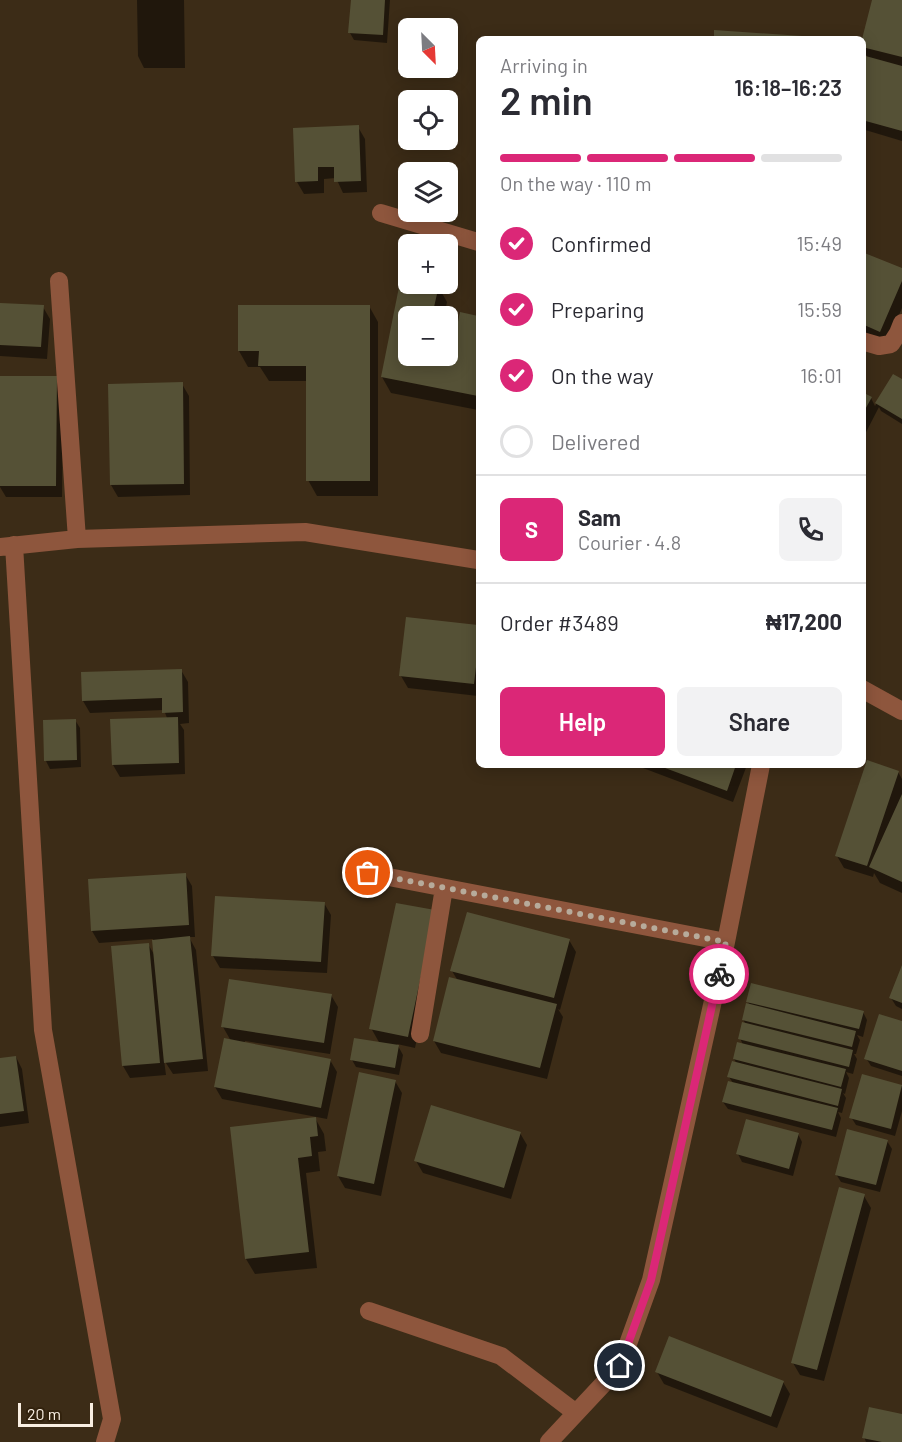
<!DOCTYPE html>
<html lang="en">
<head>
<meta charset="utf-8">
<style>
  :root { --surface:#fff; --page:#f2f2f3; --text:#2b2b33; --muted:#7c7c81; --line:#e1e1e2; --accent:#db2777 }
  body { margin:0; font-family:Barlow,sans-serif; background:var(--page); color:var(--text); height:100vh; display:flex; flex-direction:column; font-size:22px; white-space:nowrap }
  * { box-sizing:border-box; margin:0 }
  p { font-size:20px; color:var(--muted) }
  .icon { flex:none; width:33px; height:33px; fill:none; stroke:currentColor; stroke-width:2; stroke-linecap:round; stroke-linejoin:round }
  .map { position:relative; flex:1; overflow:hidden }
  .drawer { position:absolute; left:476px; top:36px; width:390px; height:732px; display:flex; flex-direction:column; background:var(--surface); border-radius:9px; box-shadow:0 3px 15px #0003 }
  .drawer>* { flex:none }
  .needle { width:39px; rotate:156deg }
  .controls { position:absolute; left:398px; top:18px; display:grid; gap:12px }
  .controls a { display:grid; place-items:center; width:60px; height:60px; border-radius:9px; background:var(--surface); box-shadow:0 3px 15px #0003; font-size:30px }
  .scale { position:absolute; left:18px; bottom:15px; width:75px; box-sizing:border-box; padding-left:6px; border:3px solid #f9efe2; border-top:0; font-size:16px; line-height:21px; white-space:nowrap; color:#f9efe2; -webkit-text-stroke:4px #32220d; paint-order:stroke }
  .pin { position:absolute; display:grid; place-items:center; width:51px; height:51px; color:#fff; margin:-26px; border:3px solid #fff; border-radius:50%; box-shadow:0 2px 6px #0007 }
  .courier { position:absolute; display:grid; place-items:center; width:60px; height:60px; margin:-30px; border:4px solid #db2777; border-radius:50%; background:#fff; color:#222; box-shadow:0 2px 8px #0007 }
  .summary em { font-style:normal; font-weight:600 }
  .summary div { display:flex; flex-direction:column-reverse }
  .summary { display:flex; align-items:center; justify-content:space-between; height:102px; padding:0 24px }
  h1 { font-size:39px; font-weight:600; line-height:45px }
  .bar { display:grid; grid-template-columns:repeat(4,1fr); gap:9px 6px; align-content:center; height:72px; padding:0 24px }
  .bar i { height:8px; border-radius:4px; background:var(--line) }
  .bar .on { background:var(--accent) }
  .bar p { grid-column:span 4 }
  .line { display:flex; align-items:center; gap:15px; padding:0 24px; border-top:2px solid var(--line) }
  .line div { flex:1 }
  .round { display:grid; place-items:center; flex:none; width:63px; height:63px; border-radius:9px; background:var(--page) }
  ol { padding:0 24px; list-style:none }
  li { display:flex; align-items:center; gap:18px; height:66px }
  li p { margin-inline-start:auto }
  li .icon { padding:6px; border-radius:50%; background:var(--accent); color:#fff; stroke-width:4 }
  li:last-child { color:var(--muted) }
  li i { width:33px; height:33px; border:3px solid var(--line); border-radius:50% }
  .cta { display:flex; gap:12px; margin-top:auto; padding:12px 24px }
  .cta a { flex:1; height:69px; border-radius:9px; background:var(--accent); color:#fff; font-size:24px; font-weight:600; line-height:69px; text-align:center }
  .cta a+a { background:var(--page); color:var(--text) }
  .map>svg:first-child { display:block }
  .shadow { fill:#0007 }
  .building { fill:#555136 }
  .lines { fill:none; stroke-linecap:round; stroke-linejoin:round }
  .minor { stroke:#8e563d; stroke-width:18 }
  .done { stroke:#b7ab9b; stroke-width:6; stroke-dasharray:0 10.8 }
  .route { stroke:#db2777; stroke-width:8 }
</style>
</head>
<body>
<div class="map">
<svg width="902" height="1442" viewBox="0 0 902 1442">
  <rect width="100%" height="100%" fill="#3c2c17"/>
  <path class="shadow" d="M137,0H184L185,68H144L138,56Z
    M352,0H390L387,43L354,40L350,33Z
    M874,0H902V141L862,129V56L868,58L862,48V42Z
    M358,127L365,139L367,192L343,193L336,178L324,179V193L304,194L297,182Z
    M862,253L902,270V308L887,343L862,332Z
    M408,280V284L438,286L447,302L444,316H408V356H447V352L453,353L461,314L478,317V410L391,393L382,377Z
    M0,304L43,307L50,319L47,359L0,356Z
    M369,306L378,322V496H317L308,480L307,381H269L260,367H248L239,351Z
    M893,376L902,381V424L881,411L879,407L862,440V394L871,398L875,406Z
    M56,377L63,389L62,497H6L0,487V378Z
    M182,384L189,396L190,495L118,497L111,485Z
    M407,619L478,627V696L408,688L401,676Z
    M181,670L188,682L189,723L180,724L184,730L185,774L120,777L113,765L167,718L164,710L90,713L83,701Z
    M75,720L80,728L81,767L50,769L46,761Z
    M635,765H747L733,802Z
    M898,772L902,779V893L880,883L874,873L873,877L844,868L837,856Z
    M185,874L192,886L195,937H189L196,950L208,1071L173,1074L164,1060L166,1075L130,1078L123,1066L113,948L148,944L155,956L153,939L99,943L92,931Z
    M324,903L331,915L327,973L220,968L213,956Z
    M441,924L415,1048L397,1044L403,1055L399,1075L356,1067L352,1060L380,1044L371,1028Z
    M569,940L576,952L560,1010L558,1009L563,1017L547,1079L441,1053L434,1041L458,981L452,971Z
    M902,969V1009L896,1006L891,998Z
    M331,995L338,1007L330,1054L245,1041L244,1044L330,1060L337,1072L327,1119L222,1099L215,1087L231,1041L223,1027Z
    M748,1002L863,1012L867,1020L863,1037L857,1035L860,1040L856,1054H854L857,1059L853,1074L846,1072L849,1078L845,1094L843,1093L846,1098L842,1113L838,1112L841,1118L836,1137L728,1109L723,1102L733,1083L729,1077L737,1064L734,1059L743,1045L740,1038L746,1025L743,1019L750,1006Z
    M902,1022V1076L871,1066L866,1058Z
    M16,1057L22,1069L29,1123L0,1127V1059Z
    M863,1075L902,1086V1111L895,1136L856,1125L851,1117Z
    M395,1081L402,1093L381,1196L345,1188L338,1176Z
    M315,1118L324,1134L326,1151L318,1152L320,1171L306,1173L317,1268L255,1274L246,1259Z
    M520,1133L527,1145L511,1199L423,1173L416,1161Z
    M798,1134L802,1142L793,1176L742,1162L738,1154Z
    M887,1141L892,1149L880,1192L841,1182L836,1174Z
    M864,1196L871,1208L824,1381L800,1375L793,1363Z
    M657,1372L783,1382L790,1394L777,1428L664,1384Z
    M902,1416V1442H866L864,1437Z"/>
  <path class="building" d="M351,0H385L383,35L348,33Z
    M872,0H902V57L862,47V39Z
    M714,30L817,37V39H714Z
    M862,55L902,66V131L862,120Z
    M359,125L361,181L334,182V167H318V181L295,182L293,128Z
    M862,252L902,268V281L880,332L862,324Z
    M401,277L408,278V284L439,285L432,316H408V356H447V350L452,351L460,312L478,316V396L381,377Z
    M0,303L44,305L41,347L0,345Z
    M238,305H370V481H306V366H258L259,351H238Z
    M893,374L902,379V419L875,403Z
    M0,376H57L56,486H0Z
    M183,382L184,484L110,485L108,384Z
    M862,392L872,397L862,415Z
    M406,617L478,625V650L474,684L399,676Z
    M182,669L183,712L162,713V698L82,701L81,672Z
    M178,717L179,763L112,765L110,719Z
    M76,719L77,760L44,761L43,720Z
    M867,760L899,771L867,866L835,856Z
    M657,765H736L727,791Z
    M902,794V882L869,867Z
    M186,873L189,925L91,931L88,879Z
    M215,896L325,902L321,962L211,956Z
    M396,903L435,910L408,1037L369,1029Z
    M467,912L570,939L554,998L450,971Z
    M190,936L203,1059L164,1063L152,940Z
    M149,943L160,1063L122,1066L111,946Z
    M902,965V1003L889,998Z
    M449,977L557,1004L540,1068L433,1041Z
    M229,979L332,994L324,1043L221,1027Z
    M751,983L864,1011L859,1029L746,1002Z
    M746,1003L856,1031L852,1047L742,1020Z
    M879,1014L902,1021V1071L864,1059Z
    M742,1022L853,1050L849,1067L738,1039Z
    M224,1038L331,1059L321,1108L214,1087Z
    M354,1038L399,1045L395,1068L350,1060Z
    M737,1042L846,1069L841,1087L733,1059Z
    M16,1056L24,1111L0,1114V1058Z
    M732,1061L842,1089L838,1106L727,1077Z
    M359,1072L396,1080L374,1184L337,1176Z
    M862,1074L902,1085L891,1129L849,1118Z
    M728,1081L838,1108L832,1130L722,1102Z
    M431,1105L521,1132L504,1188L414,1161Z
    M316,1117L318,1136L310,1137L312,1156L298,1158L309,1252L245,1259L230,1127Z
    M746,1119L799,1133L789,1169L736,1154Z
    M847,1129L888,1140L876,1185L835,1175Z
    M839,1187L865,1194L817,1370L791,1363Z
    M669,1336L784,1381L771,1417L655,1372Z
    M869,1407L902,1414V1442H882L862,1438Z"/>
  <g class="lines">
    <path class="minor" d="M381,213L478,242
      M59,281L77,539
      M862,341L879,346L891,344L898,333L902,323
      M14,545L43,1030L112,1419L105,1442
      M0,547L77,539L305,532L478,560
      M862,689L902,711
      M368,873L726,942
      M420,1034L444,888
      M369,1311L501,1356L576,1413
      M549,1442L620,1366L651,1280L726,942L761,765"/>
  </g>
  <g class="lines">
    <path class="done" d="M368,873L726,942L719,974"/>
    <path class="route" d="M620,1366L651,1280L719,974"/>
  </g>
</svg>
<div class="controls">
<a><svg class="needle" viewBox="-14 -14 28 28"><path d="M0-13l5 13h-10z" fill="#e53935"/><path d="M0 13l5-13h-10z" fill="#7c7c81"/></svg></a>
<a><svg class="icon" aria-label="locate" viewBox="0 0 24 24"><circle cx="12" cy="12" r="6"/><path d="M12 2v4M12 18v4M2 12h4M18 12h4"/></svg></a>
<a><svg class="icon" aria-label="layers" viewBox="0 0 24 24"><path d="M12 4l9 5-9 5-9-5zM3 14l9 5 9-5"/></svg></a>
<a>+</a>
<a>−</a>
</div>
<div class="scale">20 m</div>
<div class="pin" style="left:368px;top:873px;background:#ea580c"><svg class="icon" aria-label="bag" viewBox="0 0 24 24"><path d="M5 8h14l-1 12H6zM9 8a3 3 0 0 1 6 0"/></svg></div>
<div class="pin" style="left:620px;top:1366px;background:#1f2937"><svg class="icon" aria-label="home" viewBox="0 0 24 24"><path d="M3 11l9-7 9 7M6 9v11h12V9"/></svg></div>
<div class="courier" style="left:719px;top:974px"><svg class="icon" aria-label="bike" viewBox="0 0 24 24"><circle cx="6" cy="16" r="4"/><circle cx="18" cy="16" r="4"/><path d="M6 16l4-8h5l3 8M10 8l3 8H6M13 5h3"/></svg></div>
<section class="drawer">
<div class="summary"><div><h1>2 min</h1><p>Arriving in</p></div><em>16:18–16:23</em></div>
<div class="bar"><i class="on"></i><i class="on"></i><i class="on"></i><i></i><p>On the way · 110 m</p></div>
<ol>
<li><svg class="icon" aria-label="check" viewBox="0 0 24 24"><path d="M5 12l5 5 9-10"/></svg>Confirmed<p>15:49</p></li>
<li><svg class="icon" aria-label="check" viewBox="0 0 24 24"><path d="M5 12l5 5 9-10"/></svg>Preparing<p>15:59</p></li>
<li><svg class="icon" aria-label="check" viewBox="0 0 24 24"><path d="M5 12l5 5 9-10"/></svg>On the way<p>16:01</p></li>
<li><i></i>Delivered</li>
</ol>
<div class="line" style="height:108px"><b class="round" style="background:var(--accent);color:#fff">S</b><div><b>Sam</b><p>Courier · 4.8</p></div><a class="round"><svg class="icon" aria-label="phone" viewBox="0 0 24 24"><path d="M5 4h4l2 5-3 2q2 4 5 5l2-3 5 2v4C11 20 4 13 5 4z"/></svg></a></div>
<div class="line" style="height:78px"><div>Order #3489</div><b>₦17,200</b></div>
<div class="cta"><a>Help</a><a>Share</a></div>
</section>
</div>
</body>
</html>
